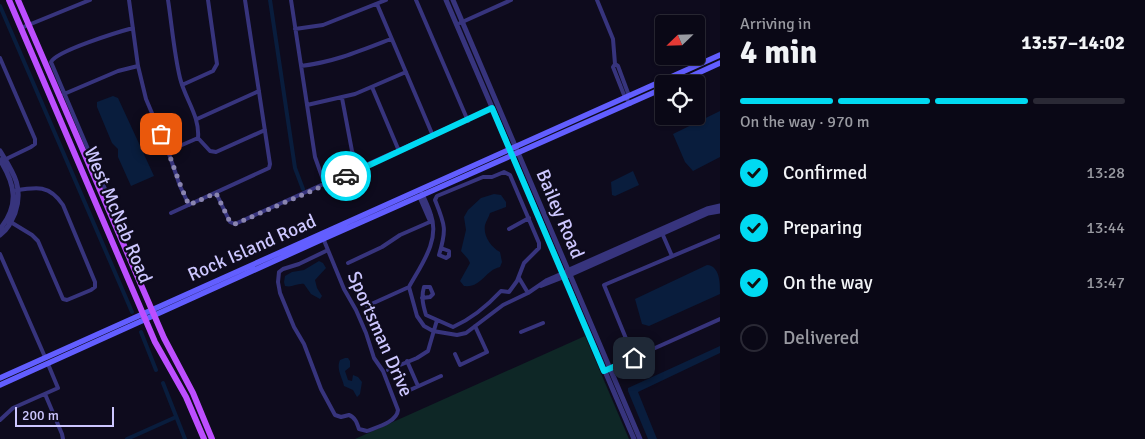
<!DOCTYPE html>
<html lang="en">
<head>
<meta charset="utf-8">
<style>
  :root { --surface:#0a0816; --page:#181623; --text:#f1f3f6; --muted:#999aa1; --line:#2a2935; --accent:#00daf2 }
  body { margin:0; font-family:Signika,sans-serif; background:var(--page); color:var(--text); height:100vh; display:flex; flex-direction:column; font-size:19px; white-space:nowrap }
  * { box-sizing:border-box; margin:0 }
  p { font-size:16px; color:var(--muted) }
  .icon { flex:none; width:28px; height:28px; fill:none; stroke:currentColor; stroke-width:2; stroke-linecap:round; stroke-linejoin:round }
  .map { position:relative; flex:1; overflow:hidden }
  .panel { display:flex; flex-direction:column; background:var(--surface); width:425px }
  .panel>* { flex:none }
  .needle { width:32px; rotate:247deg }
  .buttons { position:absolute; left:655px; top:15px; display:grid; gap:10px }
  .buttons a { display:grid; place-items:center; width:50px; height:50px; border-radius:5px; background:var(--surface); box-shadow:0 1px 4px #0004,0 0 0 1px var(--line); font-size:25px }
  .scale { position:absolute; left:15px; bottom:12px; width:99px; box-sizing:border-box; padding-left:5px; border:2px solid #cdc7ff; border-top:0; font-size:14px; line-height:18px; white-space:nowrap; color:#cdc7ff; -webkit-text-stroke:4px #0e0b1d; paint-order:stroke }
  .pin { position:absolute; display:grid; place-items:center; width:42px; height:42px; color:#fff; margin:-21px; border-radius:10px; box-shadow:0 2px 8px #0006 }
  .courier { position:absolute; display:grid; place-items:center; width:50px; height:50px; margin:-25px; border:4px solid #00daf2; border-radius:50%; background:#fff; color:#222; box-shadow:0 1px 6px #0007 }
  .head em { font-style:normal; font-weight:700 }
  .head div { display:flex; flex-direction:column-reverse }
  .head { display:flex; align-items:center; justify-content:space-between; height:85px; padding:0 20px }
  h1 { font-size:32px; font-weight:700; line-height:38px }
  .bar { display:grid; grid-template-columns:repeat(4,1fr); gap:8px 5px; align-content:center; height:60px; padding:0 20px }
  .bar i { height:6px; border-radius:4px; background:var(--line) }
  .bar .active { background:var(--accent) }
  .bar p { grid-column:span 4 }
  ol { padding:0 20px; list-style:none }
  li { display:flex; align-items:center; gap:15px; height:55px }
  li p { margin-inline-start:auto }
  li .icon { padding:5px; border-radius:50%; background:var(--accent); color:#111; stroke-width:4 }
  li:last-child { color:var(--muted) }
  li i { width:28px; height:28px; border:2px solid var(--line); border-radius:50% }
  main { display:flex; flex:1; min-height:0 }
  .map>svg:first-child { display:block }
  .green { fill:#0e2726 }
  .water { fill:#091d3d }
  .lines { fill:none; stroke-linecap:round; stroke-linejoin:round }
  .canal { stroke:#091d3d; stroke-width:4 }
  .minor { stroke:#37347d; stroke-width:4 }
  .tertiary { stroke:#37347d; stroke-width:5 }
  .secondary { stroke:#625eff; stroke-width:5.5 }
  .primary { stroke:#bd4eff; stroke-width:6 }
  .done { stroke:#8a85b0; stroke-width:5; stroke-dasharray:0 9 }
  .route { stroke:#00daf2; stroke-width:6 }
  .labels { text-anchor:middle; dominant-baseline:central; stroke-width:4.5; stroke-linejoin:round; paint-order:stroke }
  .street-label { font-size:19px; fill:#cdc7ff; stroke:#0e0b1d }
</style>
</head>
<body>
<main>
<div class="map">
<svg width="720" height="439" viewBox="0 0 720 439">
  <rect width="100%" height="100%" fill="#0e0b1d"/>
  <path class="green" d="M585,336L629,439H355Z"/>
  <path class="water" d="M113,96L118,98L154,176L131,186L118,157V149L112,143L97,107V102Z
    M720,111V157L693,171L685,162L673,134Z
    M633,171L639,185L615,196L612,195L611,182Z
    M494,194L501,195L506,202V207L490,213C489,217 486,221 485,225C483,236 491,247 500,252L502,262L500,267C485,270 482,288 464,286L460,281L470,263L468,259L461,251L466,230L464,217L468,210L481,198Z
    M319,261L323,263L326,268L315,280L317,288L322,296L320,299L311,294L304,284C297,283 292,288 285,286L284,282L285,276L292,272L304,270Z
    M707,265C720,266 720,283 720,294L649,326L642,324L635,299Z
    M720,346V353L638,392L657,439H648L628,391V388Z
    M345,358H348L350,361V367L345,371L348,380L352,381L353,375L358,377L362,382L360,394L357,397L353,390L344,386C342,377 336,369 340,360Z"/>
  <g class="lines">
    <path class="canal" d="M270,0L295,168L303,189
      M0,6L132,312
      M141,332L156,370
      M163,383L185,439
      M127,439L176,417"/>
    <path class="minor" d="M129,0L138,66L146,99L168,151L180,186L189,205
      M168,0C172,26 174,53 180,78C185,99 200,116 198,138
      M291,0L315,157L325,185
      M416,0L468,121
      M597,0L613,39L615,64L613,67L624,95L630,104
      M377,4L433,136
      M460,23L511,0
      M21,28L90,0
      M295,29L323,25L386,0
      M0,58L35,139V144L31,147L4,160
      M615,64L618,66L628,93V96
      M301,66C334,62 360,51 391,39
      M182,85L213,71L217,64L208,0
      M372,87L399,151
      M64,94L118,71L138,66
      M342,98L352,151L359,169
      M307,105L355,94L406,72
      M197,119L259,91
      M198,138L210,151L216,152L265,130
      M168,151L198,138
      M216,193L230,222L235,224L492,108
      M422,193C425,200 429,208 431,215C440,241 421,265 409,287L417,316L424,326L433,331L457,335L466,333L503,305L528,293L547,280L563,273
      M419,196L429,219L432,221
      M111,203L51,62C56,51 118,32 133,28
      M171,213L269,168L270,164L245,0
      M9,221L32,235L38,241L63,299L67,300L91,290L95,287V282L63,205C49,184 36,187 13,191
      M509,229L529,218
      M662,233L672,256
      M323,238L344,289L356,310L366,333L374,358L383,371L398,410C397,422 377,427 367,431L359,429C357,423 355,417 349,415L341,417L335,415L321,389L304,344L294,327L280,293L278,282L279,272L283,269L299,264L328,250
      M0,254L45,357
      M348,263L382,247L400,235L432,221
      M519,278L528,293
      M541,286L564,277
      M422,298L430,297L433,294L430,287H424C421,297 423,305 426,315L453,327C471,319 488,305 501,291L509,292L517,281L524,263L539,248V243L510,175L504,172L492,177H483L437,196L435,200C445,225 447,229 439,255L446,258L449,256V251L441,248
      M367,306L409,287
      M521,332L543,323
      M455,354L460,365L487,352L475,326
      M634,358L604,285L720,236
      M407,361L418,386
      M608,369L720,319
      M388,370L417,358L428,351L437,320
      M45,394L62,434L63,439
      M401,394L441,376
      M0,420L13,408L58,388L48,364"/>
    <path class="tertiary" d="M446,0L634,439
      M453,0L640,439
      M0,151C13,172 24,187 15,213C11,222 8,229 0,235
      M0,160C15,184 20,205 0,229
      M567,271L707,209L720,206
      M567,276L708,213L720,211"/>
    <path class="secondary" d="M674,84L720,63
      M0,378L720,55
      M0,385L323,239L664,88"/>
    <path class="primary" d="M9,0L155,342L186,397L204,439
      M18,0L164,338L193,393L212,439"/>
  </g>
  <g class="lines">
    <path class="done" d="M161,134C171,157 178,182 189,205L216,193L230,222L235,224L346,176"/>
    <path class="route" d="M346,176L492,108L604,371L634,358"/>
  </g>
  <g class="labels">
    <g class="street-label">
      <text transform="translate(560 214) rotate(67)">Bailey Road</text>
      <text transform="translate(118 215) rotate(67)">West McNab Road</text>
      <text transform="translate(252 248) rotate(-24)">Rock Island Road</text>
      <text transform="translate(380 334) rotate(66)">Sportsman Drive</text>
    </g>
  </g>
</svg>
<div class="buttons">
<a><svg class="needle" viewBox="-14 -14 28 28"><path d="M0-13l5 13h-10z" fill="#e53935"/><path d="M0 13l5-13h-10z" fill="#999aa1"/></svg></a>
<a><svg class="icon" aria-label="locate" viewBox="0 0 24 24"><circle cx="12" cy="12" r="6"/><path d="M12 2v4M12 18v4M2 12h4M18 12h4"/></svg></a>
</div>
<div class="scale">200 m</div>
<div class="pin" style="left:161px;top:134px;background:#ea580c"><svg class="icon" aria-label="bag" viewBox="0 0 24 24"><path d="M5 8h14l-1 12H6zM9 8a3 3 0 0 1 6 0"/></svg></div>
<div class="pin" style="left:634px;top:358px;background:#1f2937"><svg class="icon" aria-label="home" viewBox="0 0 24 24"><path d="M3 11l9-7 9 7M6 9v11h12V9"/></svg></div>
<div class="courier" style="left:346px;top:176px"><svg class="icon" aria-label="car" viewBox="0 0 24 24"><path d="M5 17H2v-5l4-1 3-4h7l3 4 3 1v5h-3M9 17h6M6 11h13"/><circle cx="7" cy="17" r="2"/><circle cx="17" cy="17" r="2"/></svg></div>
</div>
<section class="panel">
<div class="head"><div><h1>4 min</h1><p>Arriving in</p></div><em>13:57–14:02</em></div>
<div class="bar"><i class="active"></i><i class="active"></i><i class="active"></i><i></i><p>On the way · 970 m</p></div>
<ol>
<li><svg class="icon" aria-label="check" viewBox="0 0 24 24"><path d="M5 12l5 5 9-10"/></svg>Confirmed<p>13:28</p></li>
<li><svg class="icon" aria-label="check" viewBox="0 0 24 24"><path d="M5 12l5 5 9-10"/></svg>Preparing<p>13:44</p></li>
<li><svg class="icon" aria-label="check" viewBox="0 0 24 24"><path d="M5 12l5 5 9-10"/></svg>On the way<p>13:47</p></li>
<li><i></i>Delivered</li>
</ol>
</section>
</main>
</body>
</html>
